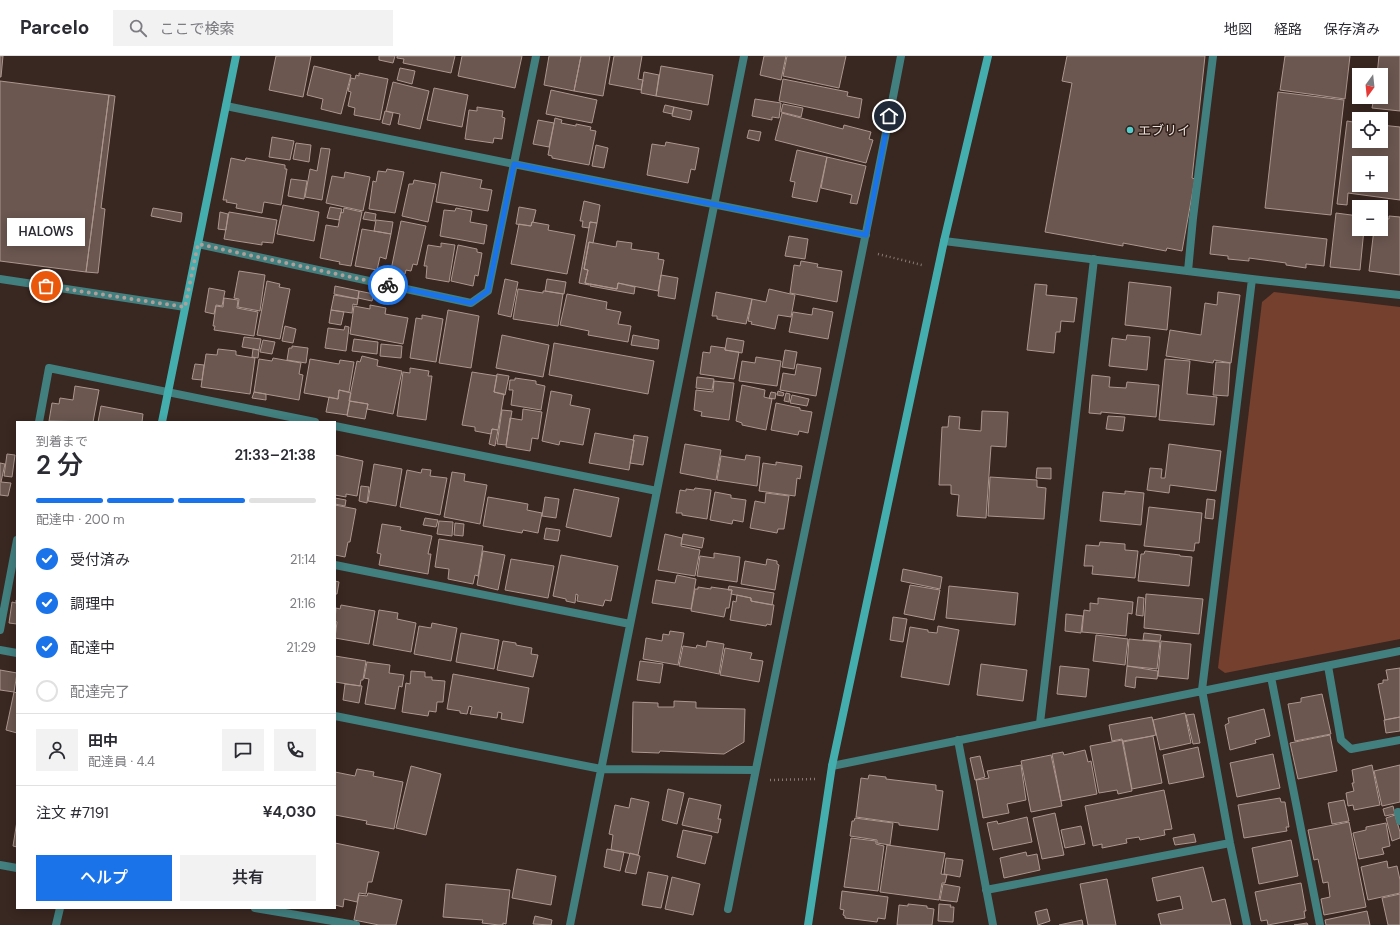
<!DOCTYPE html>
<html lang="ja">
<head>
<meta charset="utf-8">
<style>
  :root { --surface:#fff; --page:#f2f2f3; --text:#2b2b33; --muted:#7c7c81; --line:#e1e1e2; --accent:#1a73e8 }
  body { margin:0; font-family:"DM Sans","Noto Sans JP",sans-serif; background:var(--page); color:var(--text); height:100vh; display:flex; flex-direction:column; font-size:15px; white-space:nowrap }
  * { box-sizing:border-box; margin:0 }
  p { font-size:13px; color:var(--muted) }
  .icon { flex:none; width:22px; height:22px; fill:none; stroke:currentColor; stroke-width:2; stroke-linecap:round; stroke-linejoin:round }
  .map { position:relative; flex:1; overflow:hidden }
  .drawer { position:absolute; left:16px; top:365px; width:320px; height:488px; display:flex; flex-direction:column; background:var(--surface); border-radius:0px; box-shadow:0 2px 10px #0003 }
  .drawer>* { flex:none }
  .needle { width:26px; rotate:195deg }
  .buttons { position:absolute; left:1352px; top:12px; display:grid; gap:8px }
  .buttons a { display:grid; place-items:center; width:36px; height:36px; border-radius:0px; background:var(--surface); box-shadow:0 2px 10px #0003; font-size:20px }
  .pin { position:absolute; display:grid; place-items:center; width:34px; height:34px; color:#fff; margin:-17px; border:2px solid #fff; border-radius:50%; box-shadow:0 1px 4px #0007 }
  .courier { position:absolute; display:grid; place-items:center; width:40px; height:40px; margin:-20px; border:3px solid #1a73e8; border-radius:50%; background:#fff; color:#222; box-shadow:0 1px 5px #0007 }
  .bubble { position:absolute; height:28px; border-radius:0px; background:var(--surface); box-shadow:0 2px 10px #0003; font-size:13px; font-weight:600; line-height:28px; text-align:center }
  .headline em { font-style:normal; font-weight:600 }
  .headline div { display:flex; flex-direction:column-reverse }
  .headline { display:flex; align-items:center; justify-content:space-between; height:68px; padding:0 20px }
  h1 { font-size:26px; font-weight:600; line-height:30px }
  .bar { display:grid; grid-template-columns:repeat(4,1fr); gap:6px 4px; align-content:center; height:48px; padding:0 20px }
  .bar i { height:5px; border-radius:3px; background:var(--line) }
  .bar .selected { background:var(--accent) }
  .bar p { grid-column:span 4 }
  .line { display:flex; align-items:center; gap:10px; padding:0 20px; border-top:1px solid var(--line) }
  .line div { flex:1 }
  .round { display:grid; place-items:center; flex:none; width:42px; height:42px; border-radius:0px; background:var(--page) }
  ol { padding:0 20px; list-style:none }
  li { display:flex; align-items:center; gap:12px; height:44px }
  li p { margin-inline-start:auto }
  li .icon { padding:4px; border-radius:50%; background:var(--accent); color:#fff; stroke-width:4 }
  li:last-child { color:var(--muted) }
  li i { width:22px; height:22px; border:2px solid var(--line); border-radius:50% }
  .cta { display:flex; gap:8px; margin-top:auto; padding:8px 20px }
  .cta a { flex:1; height:46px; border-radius:0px; background:var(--accent); color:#fff; font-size:16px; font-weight:600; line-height:46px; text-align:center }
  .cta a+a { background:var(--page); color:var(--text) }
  header { display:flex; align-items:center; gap:24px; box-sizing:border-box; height:56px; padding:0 20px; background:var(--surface); border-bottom:1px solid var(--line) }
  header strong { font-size:19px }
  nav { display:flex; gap:22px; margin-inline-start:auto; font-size:14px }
  .search { width:280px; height:36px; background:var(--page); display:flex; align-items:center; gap:10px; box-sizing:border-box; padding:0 14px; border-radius:0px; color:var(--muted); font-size:15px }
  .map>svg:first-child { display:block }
  .green { fill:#75402d }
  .building { fill:#6b5750; stroke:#ac968e; fill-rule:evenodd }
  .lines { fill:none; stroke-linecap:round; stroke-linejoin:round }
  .path { stroke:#897a75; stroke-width:2.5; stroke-dasharray:1 3; stroke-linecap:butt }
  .lane { stroke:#427f7f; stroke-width:8 }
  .street { stroke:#427f7f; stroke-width:8 }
  .secondary { stroke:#44aeae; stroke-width:8 }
  .done { stroke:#ad9f9a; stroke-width:4; stroke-dasharray:0 7.2 }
  .route { stroke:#1a73e8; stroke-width:5 }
  .poi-dot { fill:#52cdcd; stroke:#2e1e18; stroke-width:1.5 }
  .labels { text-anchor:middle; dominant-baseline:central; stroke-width:3; stroke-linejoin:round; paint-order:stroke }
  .poi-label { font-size:13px; fill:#ebdfdb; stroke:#2e1e18; text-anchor:start }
</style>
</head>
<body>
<header>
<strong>Parcelo</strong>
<div class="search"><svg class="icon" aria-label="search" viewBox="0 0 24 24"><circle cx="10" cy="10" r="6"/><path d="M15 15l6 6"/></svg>ここで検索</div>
<nav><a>地図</a><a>経路</a><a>保存済み</a></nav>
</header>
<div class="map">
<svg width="1400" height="869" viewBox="0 0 1400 869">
  <rect width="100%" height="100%" fill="#392721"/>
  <path class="green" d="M1274,236L1400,251V583L1225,617L1218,612L1262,246Z"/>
  <path class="building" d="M0,0H3L1,21H0Z
    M276,0H311L303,41L269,34Z
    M379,0H395L393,7L379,4Z
    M397,0H455L451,17L403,7L404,3L397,2Z
    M462,0H522L515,32L458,20Z
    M549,0H581L574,35L544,29Z
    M581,0H610L603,40L574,35Z
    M614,0H642L638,23L643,24L641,34L609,28Z
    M764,0H786L781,24L760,19Z
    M787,0H846L839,32L783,20Z
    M1067,0H1205L1192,122L1195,123L1182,195L1167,192L1166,195L1123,187V190L1045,176L1072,27L1062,25Z
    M1285,0H1350L1345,43L1280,34Z
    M1379,0H1400V55L1372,52L1374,41H1381V19H1377Z
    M314,10L351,19L341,58L321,53L323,43L307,39Z
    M661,10L713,19L708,49L656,40Z
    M400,12L415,15L412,28L397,24Z
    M644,16L659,19L656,40L641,37Z
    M359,17L388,23L380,64L354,59L355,52L348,50L351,36L348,35L351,22L355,23L356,19L359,20Z
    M783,23L848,36L847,40L862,43L859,62L779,45Z
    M0,25L109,39L86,216L0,205Z
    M393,26L429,35L420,73L398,68L400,58L386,55Z
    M434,32L468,39L462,71L427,64Z
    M551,34L597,44L592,67L546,58Z
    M1278,36L1344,44L1331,159L1265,152Z
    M109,39L115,40L101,152L105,153L98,217L86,216Z
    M755,43L781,47L779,62L772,61V64L752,60Z
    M783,48L803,52L801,61L781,56Z
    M665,49L674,51L672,58L663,56Z
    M477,51L503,55L502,61L505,62L502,83L494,82L493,87L465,83L469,54L477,55Z
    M674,51L692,55L690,64L672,60Z
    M385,55L393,57L390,69L382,67Z
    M782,57L843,73L844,69L871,76L869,83L873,84L866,107L775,84Z
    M555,62L562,64L561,67L576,70V68L591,71L590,74L596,75L589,109L552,102V100L548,99Z
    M538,64L554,67L549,91L533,88Z
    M1347,65L1359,67V85H1381V69L1400,71V144L1348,137L1347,149L1337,148ZM1359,107H1381V129H1359Z
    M749,74L761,76L759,85L747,82Z
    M272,81L294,85L290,104L269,101Z
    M666,86L699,92L695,114L691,113L688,127L647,119L652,88L665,90Z
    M296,87L311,89L309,106L293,103Z
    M596,89L608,92L604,112L592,110Z
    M321,92L330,93L322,144L305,141L310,113L317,115Z
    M797,94L827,101L817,146L792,141L795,126L790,125Z
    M827,101L866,110L857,148L850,147L852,139L821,132Z
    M231,102L245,105L246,102L285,109V113H287L281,149L264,146L262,157L236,152L237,148L226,146L227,144H223Z
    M387,113L404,116L395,157L369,153L373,125L376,126L378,115L386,116Z
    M345,116L370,121L363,155L326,147L332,120L344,122Z
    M441,116L482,124L480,132L492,134L488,155L436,146Z
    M291,123L307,125L304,143L288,140Z
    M414,124L436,128L428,166L402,160L409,128H413Z
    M584,145L600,149L597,167L590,166L589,172L582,171L583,165H580Z
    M283,149L319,156L314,185L277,178Z
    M330,151L342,153L339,164L327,162Z
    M519,151L536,154L533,166H532L531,170L516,168Z
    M153,152L182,157L181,166L151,160Z
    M344,152L362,156L351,210L339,208L340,206L320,202L326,169L338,171L341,156L343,157Z
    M456,152L472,155L470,166L487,169L484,188L440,180L444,154L455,155Z
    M220,156L228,158L226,174L218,173Z
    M229,156L277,164L273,187L262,186V189L224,183Z
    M365,156L376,158L375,165L363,163Z
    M1336,157L1359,160V173H1364L1360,214L1330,211Z
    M1389,160L1400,161V219L1369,215L1374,173H1381V162L1389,163Z
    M376,164L393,166L391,178L374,175Z
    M401,165L426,170L417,209L413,208L411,215L406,214L405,218L391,214Z
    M532,166L549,169L548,174L575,179L567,218L511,208L519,168L531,170Z
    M590,166L597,167L593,187L589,186L584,213L588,214L585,227L589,228V229L579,227Z
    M1213,170L1327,183L1324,210L1306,208V212L1286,209V207L1249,202V205L1228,203V200L1210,198Z
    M362,173L391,178L386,203L380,201L377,214L355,210Z
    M789,180L808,183L805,203L785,200Z
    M617,185L632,187L631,193L659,197L658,203L664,204L658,235L618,227L617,233L585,227L588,214L584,213L589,186L616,191Z
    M441,187L455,189L449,226L426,222L427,210H424L428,189L441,191Z
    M458,189L477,193V196L482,197L478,220L475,219L473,230L451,225Z
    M801,205L818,208L817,211L842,215L837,246L790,237L794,209L800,210Z
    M239,215L265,219L260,255L238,251L239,243L234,242Z
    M661,219L678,222L675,243L658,240Z
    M505,223L518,226L511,261L498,258Z
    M547,223L566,226L564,238L545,235Z
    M267,225L280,228L279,231L290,233L280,283L257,279Z
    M1129,226L1171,231L1167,274L1125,269Z
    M618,227L635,231L634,238L590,230V228L617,233Z
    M1035,228L1047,229L1046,239L1077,242L1074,266L1061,265L1060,276H1056L1054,297L1027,294Z
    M335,230L359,235L358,243L334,238Z
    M209,232L225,235L222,250L216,249L214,258L205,256Z
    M518,233L543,237V235H545L563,238L558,270L513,263Z
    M769,233L795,239L791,261L778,259L775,273L751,268L752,266L748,265L752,243L766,246Z
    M359,235L374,238L372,245L358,242Z
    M716,236L752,243L746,268L717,263V260H712Z
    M1218,236L1240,239L1231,307L1214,304L1213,307L1166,300L1170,274L1201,279L1205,247L1217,249Z
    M567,238L607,246L606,253L621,256L618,268L631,270L628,286L588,279L589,275L560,269Z
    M334,239L358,243L357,249L353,248L352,257L331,254Z
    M224,242L238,244L237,252L258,256L254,280L214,274L215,270H213L216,250L223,251Z
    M370,249L386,252L385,258L408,262L403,288L350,278L354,250L370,253Z
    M813,252L833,256L828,283L789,276L793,256L812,259Z
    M331,254L344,256L341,269L329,267Z
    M448,254L479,260L471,312L439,307Z
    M422,259L443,263L436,306L410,302L416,262L422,263Z
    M285,270L296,273L293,287L282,285Z
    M345,270L349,271L346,295L325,292L328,272L344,274Z
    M502,279L549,289L543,321L496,312Z
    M633,279L659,284L658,293L631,289Z
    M1127,279L1150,281L1147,314L1109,310L1112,282L1126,284Z
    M244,281L261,283L259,294L242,291Z
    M727,282L744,285L742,297L725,294Z
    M354,283L378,286L377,298L352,295Z
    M263,284L275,286L272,298L260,296Z
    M554,287L654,305L648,338L549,319Z
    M381,288L402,290L401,302L380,300Z
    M292,290L308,292L306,307L287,304L289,292H292Z
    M711,290L725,292V294L739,296L734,323L700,318L703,296L710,297Z
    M218,293L236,295V299L255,302L250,338L201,331L206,298L217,299Z
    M253,293L259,294L258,302L252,301Z
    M785,294L797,296L794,313L782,311Z
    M362,300L378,304L377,310L402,315L393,358L367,353L368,348L349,345L357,305L360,306Z
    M756,301L781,305L777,330L739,325L742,305L755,307Z
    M273,302L301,307L299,318L303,319L299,344L254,336L259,303L272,305Z
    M310,303L339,308L340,304L354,306L349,336L339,334L338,343L304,337Z
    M1165,303L1190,305L1187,338L1217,341L1214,369L1159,364Z
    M1216,306L1230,307L1228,340L1213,339Z
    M195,308L204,309L202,324L192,323Z
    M797,308L821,312L816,340L780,334L783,317L795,319Z
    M410,312L429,315L428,320H432L426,364L397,360L403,316L410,317Z
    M472,316L497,320L494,336L504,338L498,374L492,373L491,378L475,375V371L462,369Z
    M497,318L509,320L505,339L494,336Z
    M1092,319L1110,321L1109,331L1126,332L1127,326L1159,329L1156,361L1101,356V358L1089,357Z
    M697,321L714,323L712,334L696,332Z
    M515,322L536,325V328L545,330L541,354L511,349L513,334H509L510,324H515Z
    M714,325L734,327L729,364L701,360L702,356L694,354L696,334L713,336Z
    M742,329L765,334L764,341L772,343L766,374L742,369V367L736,365Z
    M75,330L99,334L93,366L49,365L52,347L59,348L60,342L73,344Z
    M339,334L351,337L347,359L326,356L329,341L338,343Z
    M551,335L572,339L570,349L590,353L583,389L560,385L559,389L542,385Z
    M778,335L784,337L783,340L777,339Z
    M254,336L266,338V344L252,342Z
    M771,336L776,337L775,343L769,342Z
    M786,337L790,338L789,346L784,345Z
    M792,339L809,343L807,350L790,347Z
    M350,345L368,348L365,363L347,360Z
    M776,347L800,352V354L812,356L808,377L799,375L798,379L771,374Z
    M101,350L143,358L142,366H98Z
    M523,353L542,356L538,383L532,382L530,395L506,391L510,362L522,364Z
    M502,354L512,355L506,389L497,388Z
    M982,355L1008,356L1006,391L991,390L986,462L957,460L959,439L951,438V429H939L942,371H948L949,360L960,361L959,373L981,375Z
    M1108,360L1125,361L1123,375L1106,373Z
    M492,373L498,374L495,390L489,388Z
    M595,377L634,384L629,414L589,407Z
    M634,379L648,381L643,409L630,407L634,384L633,385Z
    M685,388L721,394L716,424L680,417Z
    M1169,388L1221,395L1216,435L1170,429L1169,437L1147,434L1150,412L1162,413L1161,422H1165Z
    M7,398L15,399L12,421L4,420Z
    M335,399L363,405L357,440L346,438V441L335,439Z
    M746,399L760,401L757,430L717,424L721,400L745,404Z
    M776,406L802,410L800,423L797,422L795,440L759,435L763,407L776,409Z
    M0,407L5,408L1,426L11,427L8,440L0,439Z
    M374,408L402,413L396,450L368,445Z
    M1037,412H1051V423L1036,422Z
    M422,413L431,414L430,420L447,422L440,459L400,451L407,414L421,417Z
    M452,416L465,418L464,425L487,429L480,468L444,461Z
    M990,421L1037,424V431L1046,432L1044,463L988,460Z
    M361,430L369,431L367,447L359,445Z
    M695,432L711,434L707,463L682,459V457H676L680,434L686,435V433L694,434Z
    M574,433L619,442L611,481L566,471Z
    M1125,435L1144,437L1141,469L1100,465L1103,436L1125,438Z
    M715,436L731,439V442L746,444L743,466L733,464L732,468L710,464Z
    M766,437L789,440L784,473H778L777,477L750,472L755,445L765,447Z
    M488,441L528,448L527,454L542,457L538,477L523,474L522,477L483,470Z
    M545,441L559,443L556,462L542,460Z
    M335,442L346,444L345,450L335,448Z
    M1207,443L1215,444L1213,463L1205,462Z
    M335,449L356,453L350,486H348L345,501L335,499Z
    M1149,451L1202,457L1199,487H1195L1194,495L1144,490Z
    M425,462L438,464L436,471L423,469Z
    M439,465L453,466L452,480L437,478Z
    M455,467L464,468L463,480L454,479Z
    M382,468L401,471L400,474L432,480L428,498H431L428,518L379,509L381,498L377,497Z
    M546,472L560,474L558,485L544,483Z
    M665,478L682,482L681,490L700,494L695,520L658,514Z
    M683,478L704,482L702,492L681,488Z
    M439,483L483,490L478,520L475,519L473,528L448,523L449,513L435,511Z
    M1100,486L1125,488V494L1138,495L1135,522L1092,518L1093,510H1084L1086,489L1099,490Z
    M483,495L505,499L498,534L477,529Z
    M1145,495L1180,499V500L1192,501L1189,530L1138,525L1141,498H1144Z
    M714,497L740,501L737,526L697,520L700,500L714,502Z
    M561,499L618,510L611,545L605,544L603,550L577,545L578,539L576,538L575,547L566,545V543L553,540Z
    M511,503L554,510L548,542L505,534Z
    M767,503L777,505V508L779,509L775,534L741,528L745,505L766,509Z
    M903,513L942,521L940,533L901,525Z
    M677,519L696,523L691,553L652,547L656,524L675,527Z
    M335,525L339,526L337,538H335Z
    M910,529L940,534L934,564L904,558Z
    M729,530L774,537L772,549L751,545V542L731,538L732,534H728Z
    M949,530L1018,537L1015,569L946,562Z
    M698,531L711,533V531L732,534L729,552H726L724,561L691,555L695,533H698Z
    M1146,538L1203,543L1199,578L1144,572Z
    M737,539L751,542V545L774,549L771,569L767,568L766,570L730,564L733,545L736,546Z
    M1138,541L1144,542L1143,560L1136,559Z
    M1098,542L1133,546L1132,558L1128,557L1126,580L1082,576L1084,554L1090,555V547L1098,548Z
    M16,544H17V568L9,567L12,546L16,547Z
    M341,549L375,555L369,588L335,582L337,566L335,565L336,552L340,553Z
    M379,554L398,557L397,563L416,567L411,596L373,589Z
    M1066,558L1083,560L1081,577L1065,575Z
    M893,561L907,563L903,586L890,584Z
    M432,567L457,572L451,605L414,598L419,570L431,572Z
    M938,570L959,574L949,629L901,621L910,571L928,574V576L937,577Z
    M670,575L684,577L678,609L643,603L646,582L662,585L663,578L669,579Z
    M461,577L499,584L494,613L456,606Z
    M1144,577L1161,579L1160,585L1143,584Z
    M1096,579L1128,583L1125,609L1093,605Z
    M1129,583L1160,586L1157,613L1127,610Z
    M503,585L516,587V589L532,592L531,598L538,599L533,621L497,614Z
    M707,585L724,588L719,618L679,610L683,590L696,592L697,589L706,591Z
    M1161,585L1191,588L1188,623L1158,620Z
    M725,592L752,597L750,603L763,605L759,626L720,619Z
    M335,600L366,605L363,624H361L360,630L335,626Z
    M640,605L663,608L660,627L637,624Z
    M367,606L390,609L389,617L404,619L402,631L399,630L395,653L365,648L369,623L364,622Z
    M981,608L1027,614L1023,645L977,639Z
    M1060,610L1089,613L1086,641L1057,638Z
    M1127,610L1158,615L1157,623L1136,621L1135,632L1125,630Z
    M1400,612V661L1385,664L1378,628L1383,627V624H1388L1386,614Z
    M0,614L17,617L14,636L0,634Z
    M411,615L425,616V621H432V624L445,625L443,646H437L436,656L429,655L428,660L402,656L406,627L410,628Z
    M453,618L529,632L523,667L501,663L502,657L498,656L497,662L470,658L472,651L469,650L467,658L460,657V655L447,653Z
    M345,628L362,630L359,647L343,644Z
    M14,636L17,637V677L6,674Z
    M1322,638L1331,678L1295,685L1288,648L1301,646V642Z
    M674,645L696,646V652L745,653L744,686L724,698L660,695L659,697L632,696L633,646L658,647V651H674Z
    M1264,653L1270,680L1255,684L1256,687L1230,694L1225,669L1229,667L1228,662Z
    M1185,657L1191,687L1160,694L1153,664Z
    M1194,658L1200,687L1193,688L1186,659Z
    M1152,661L1156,679L1123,686L1122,683L1112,685L1109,669Z
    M1400,661V675L1386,677L1384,664Z
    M1330,679L1337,715L1298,723L1290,687Z
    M1153,680L1162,727L1132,733L1123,685Z
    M1122,684L1132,735L1118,738L1117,734L1099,737L1090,690Z
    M1198,691L1204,721L1169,728L1163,699Z
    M1085,694L1088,706L1091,705L1097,738L1061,745L1052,698L1063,696L1064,699Z
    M1273,698L1280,732L1237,741L1230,707Z
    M1051,699L1062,750L1031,756L1021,705Z
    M980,700L985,721L975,724L970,702Z
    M1021,709L1026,744L1007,748L1009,757L983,762L976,724L989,722L987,715Z
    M1372,709L1380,749L1354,754L1353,749L1348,750L1346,737L1354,735L1352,727H1354L1352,714Z
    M1400,709V746L1382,750L1374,715Z
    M411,710L441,718L426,779L396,772Z
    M357,713L374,716L373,720L403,726L394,773L366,768L367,765L335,759V716L355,720Z
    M869,719L886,721V723L936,729V734L943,735L938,774L899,769V767L856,761L861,722L868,723Z
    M668,733L684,737L677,768L662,764Z
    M1164,734L1172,773L1164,774L1165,779L1140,784L1139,781L1126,783L1127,787L1102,792V788L1093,790L1085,750Z
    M631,742L649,746L638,799L611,794L613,779L609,778L615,749L629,752Z
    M689,742L721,749L718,763H721L718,777L682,769Z
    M1280,742L1281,746H1285L1289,771H1286L1287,775L1244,782L1238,749Z
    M1344,744L1349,765L1332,768L1328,747Z
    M1393,750L1395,758L1385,760L1383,753Z
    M1055,757L1064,799L1042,803L1033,762Z
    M1395,759L1400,776V782L1392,785L1386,762Z
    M1027,761L1032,786L993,794L987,767L997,765L998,768Z
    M855,762L893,767L890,789L877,787V784L850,780L852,765H854Z
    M17,765V791L13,790Z
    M1349,766L1366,851L1324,859L1321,843L1330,841L1328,826L1323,827L1318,803L1314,804L1308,774Z
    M1386,767L1390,790L1382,792L1384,798L1359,803L1353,777L1366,774V771Z
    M1081,770L1085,788L1065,792L1061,774Z
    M683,774L712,780L705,808L677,801Z
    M1194,778L1196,786L1175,789L1173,782Z
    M851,782L876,785V788L884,790L878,835L844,831Z
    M1291,784L1298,820L1259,828L1252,792Z
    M335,787L379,796L372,826H368L366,838L359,837L357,846L344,843L343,851L335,849Z
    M887,789L945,797L941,818L947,819L945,827H942L939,844L880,836Z
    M607,793L624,796L620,815L604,811Z
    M1026,796L1027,800L1037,798L1040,814L1004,822L1000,802Z
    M630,797L640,800L636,818L625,816Z
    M946,802L963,804L960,821L944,818Z
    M1387,805L1388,812L1397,810L1400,824V837L1368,844L1361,811Z
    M1203,811L1212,846L1225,843L1231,869H1161L1158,858L1183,853L1180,840L1157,845L1152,822Z
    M517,813L556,820L551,849L512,842Z
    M648,816L668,820L661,852L642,849Z
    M672,821L700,828L693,859L665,853Z
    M1107,823L1116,869H1088L1080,828Z
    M1301,827L1306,855H1304L1305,862L1268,869L1267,864L1261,865L1255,836Z
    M446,828L510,834L506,868L503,867V869H499L482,867L483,864L443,861Z
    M943,828L960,831L957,846L940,844Z
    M842,835L888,841L885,863L878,862L877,866L845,862V860L843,859L844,854L840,853Z
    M368,837L402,844L396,869H379L354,864L359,839L367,840Z
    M1400,838V869H1388L1382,842Z
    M908,848L927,850V852L934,853L932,869H897L899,849L908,850Z
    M939,848L951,849L950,851H954L953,866L938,865Z
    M1047,853L1050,865L1038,869L1035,856Z
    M1367,855L1370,869H1326L1325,864Z
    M535,860L552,864L551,869L533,868Z
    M1082,864L1083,869H1059Z
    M1307,867L1308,869H1294Z"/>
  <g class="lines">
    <path class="path" d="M878,198L922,209
      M770,724L815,723"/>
    <path class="lane" d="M0,223L185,251"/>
    <path class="street" d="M226,50L866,179
      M944,185L1252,223L1400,239
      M198,188L471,247L488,235L536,0
      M1188,215L1193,162L1213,0
      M39,366L49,312L315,366
      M335,370L657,435
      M335,509L630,568
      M0,574L17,484
      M0,594L17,597
      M1328,610L1341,684L1351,693L1400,684
      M1271,621L1320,869
      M335,660L601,713L755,714
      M1040,667L1094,203
      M958,684L993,869
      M832,710L1400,595
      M1398,756L1400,765
      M0,809L17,812
      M986,834L1230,787
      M255,852L356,869
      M728,853C784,568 846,285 901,0
      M56,869L60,852
      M570,869L744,0
      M1247,869L1230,787L1202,634L1252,223"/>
    <path class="secondary" d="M162,366L236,0
      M808,869L832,710L944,185L988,0"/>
  </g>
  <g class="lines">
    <path class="done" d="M46,230L185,251L198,188L388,229"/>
    <path class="route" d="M388,229L471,247L488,235L514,108L866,179L889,60"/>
  </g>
  <circle class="poi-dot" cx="1130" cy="74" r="4"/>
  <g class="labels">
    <g class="poi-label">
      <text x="1138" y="74">エブリイ</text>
    </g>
  </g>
</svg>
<div class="buttons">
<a><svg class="needle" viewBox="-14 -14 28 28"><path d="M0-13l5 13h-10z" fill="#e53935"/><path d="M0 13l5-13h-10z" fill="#7c7c81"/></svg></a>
<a><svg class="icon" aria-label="locate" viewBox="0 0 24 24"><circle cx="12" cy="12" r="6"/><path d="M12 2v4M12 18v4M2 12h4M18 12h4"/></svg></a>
<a>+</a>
<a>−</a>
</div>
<div class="pin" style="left:46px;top:230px;background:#ea580c"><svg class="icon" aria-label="bag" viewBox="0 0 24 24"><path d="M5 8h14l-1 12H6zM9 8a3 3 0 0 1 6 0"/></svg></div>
<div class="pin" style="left:889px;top:60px;background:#1f2937"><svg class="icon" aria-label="home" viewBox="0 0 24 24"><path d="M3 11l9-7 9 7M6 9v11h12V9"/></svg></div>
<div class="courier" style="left:388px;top:229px"><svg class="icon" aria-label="bike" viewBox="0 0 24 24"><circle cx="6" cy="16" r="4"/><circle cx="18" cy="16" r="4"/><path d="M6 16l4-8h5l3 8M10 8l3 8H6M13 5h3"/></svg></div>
<div class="bubble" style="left:7px;top:162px;width:78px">HALOWS</div>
<section class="drawer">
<div class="headline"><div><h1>2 分</h1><p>到着まで</p></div><em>21:33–21:38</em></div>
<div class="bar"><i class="selected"></i><i class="selected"></i><i class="selected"></i><i></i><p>配達中 · 200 m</p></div>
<ol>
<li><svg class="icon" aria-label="check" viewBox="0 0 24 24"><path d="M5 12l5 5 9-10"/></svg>受付済み<p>21:14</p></li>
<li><svg class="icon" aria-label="check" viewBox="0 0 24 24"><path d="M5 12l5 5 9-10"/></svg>調理中<p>21:16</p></li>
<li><svg class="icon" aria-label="check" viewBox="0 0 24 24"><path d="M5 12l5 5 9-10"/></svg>配達中<p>21:29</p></li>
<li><i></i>配達完了</li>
</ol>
<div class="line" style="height:72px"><a class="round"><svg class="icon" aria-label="person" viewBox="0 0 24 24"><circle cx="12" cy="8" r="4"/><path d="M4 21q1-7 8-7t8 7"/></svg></a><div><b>田中</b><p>配達員 · 4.4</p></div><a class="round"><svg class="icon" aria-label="chat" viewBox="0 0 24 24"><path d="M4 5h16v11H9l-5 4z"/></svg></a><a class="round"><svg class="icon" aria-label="phone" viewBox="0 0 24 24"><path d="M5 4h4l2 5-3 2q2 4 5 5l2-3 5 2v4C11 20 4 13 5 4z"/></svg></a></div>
<div class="line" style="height:52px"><div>注文 #7191</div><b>¥4,030</b></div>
<div class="cta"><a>ヘルプ</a><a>共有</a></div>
</section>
</div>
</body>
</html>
